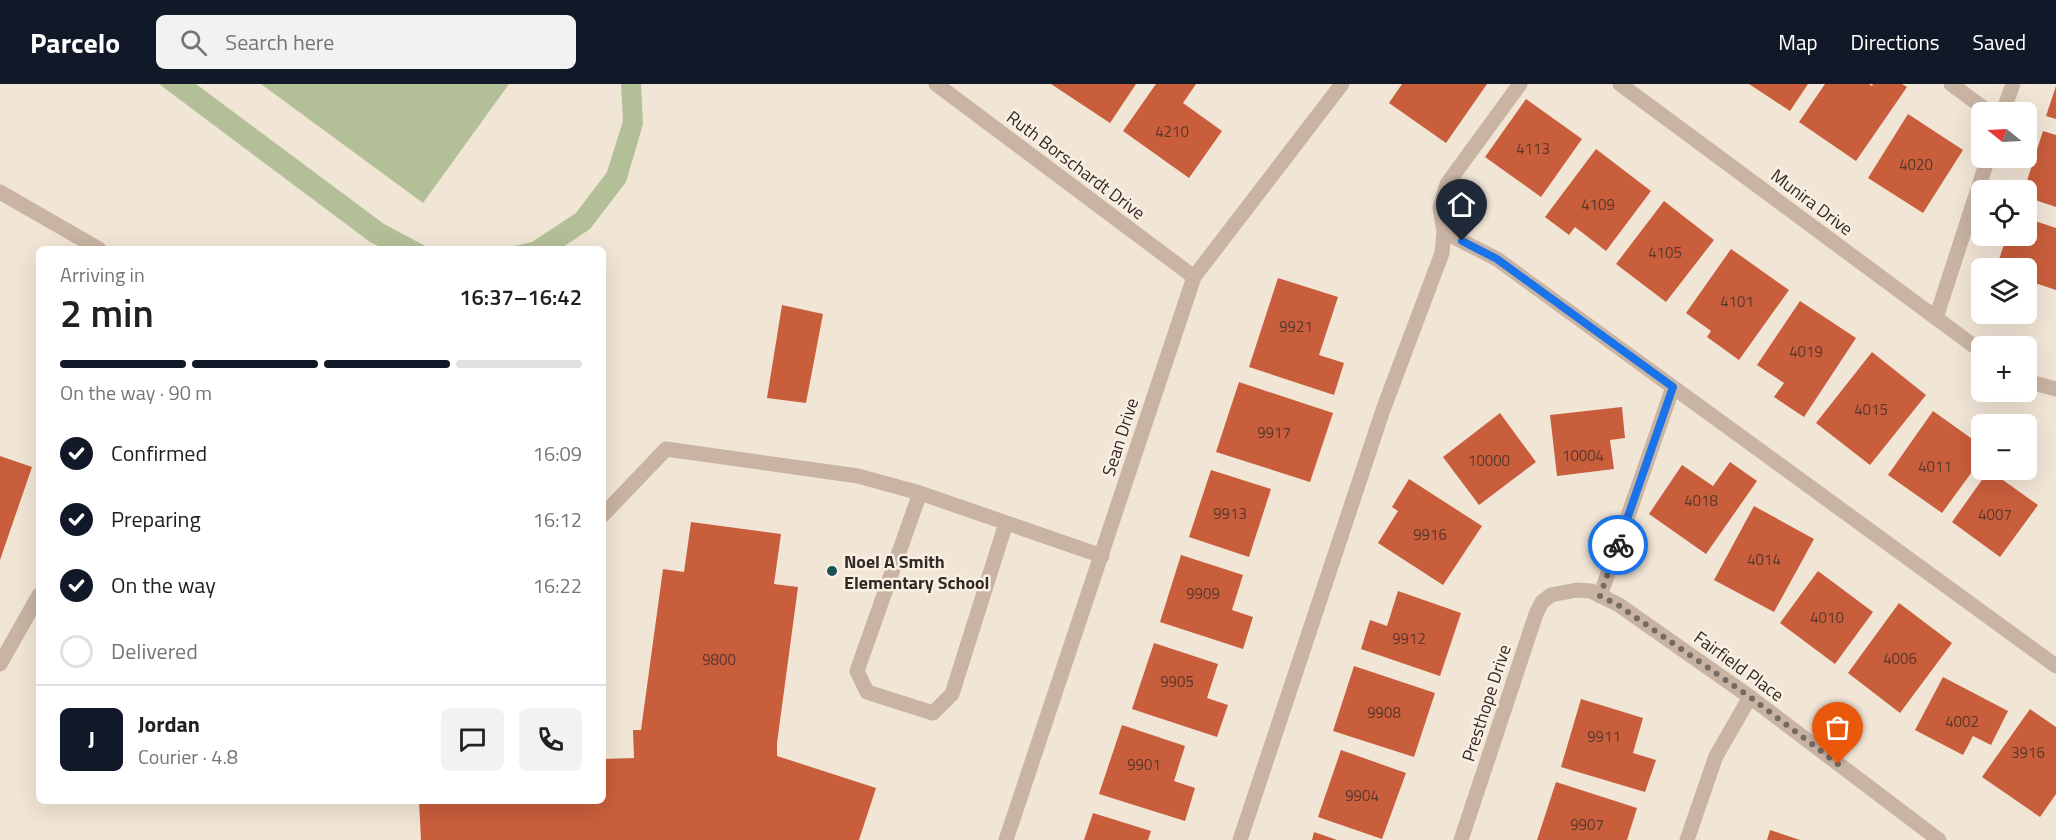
<!DOCTYPE html>
<html lang="en">
<head>
<meta charset="utf-8">
<style>
  :root { --surface:#fff; --page:#f2f2f2; --text:#202124; --muted:#757577; --line:#e0e0e0; --accent:#111827 }
  body { margin:0; font-family:"Titillium Web",sans-serif; background:var(--page); color:var(--text); height:100vh; display:flex; flex-direction:column; font-size:22px; white-space:nowrap }
  * { box-sizing:border-box; margin:0 }
  p { font-size:20px; color:var(--muted) }
  .icon { flex:none; width:33px; height:33px; fill:none; stroke:currentColor; stroke-width:2; stroke-linecap:round; stroke-linejoin:round }
  .map { position:relative; flex:1; overflow:hidden }
  .sheet { position:absolute; left:36px; top:162px; width:570px; height:558px; display:flex; flex-direction:column; background:var(--surface); border-radius:9px; box-shadow:0 6px 24px #0002 }
  .sheet>* { flex:none }
  .needle { width:39px; rotate:288deg }
  .controls { position:absolute; left:1971px; top:18px; display:grid; gap:12px }
  .controls a { display:grid; place-items:center; width:66px; height:66px; border-radius:9px; background:var(--surface); box-shadow:0 6px 24px #0002; font-size:30px }
  .pin { position:absolute; display:grid; place-items:center; width:51px; height:51px; color:#fff; margin:-62px -26px; border-radius:50% 50% 50% 0; rotate:-45deg; box-shadow:0 0 6px #0007 }
  .pin .icon { rotate:45deg }
  .courier { position:absolute; display:grid; place-items:center; width:60px; height:60px; margin:-30px; border:4px solid #1a73e8; border-radius:50%; background:#fff; color:#222; box-shadow:0 2px 8px #0007 }
  .summary em { font-style:normal; font-weight:600 }
  .summary div { display:flex; flex-direction:column-reverse }
  .summary { display:flex; align-items:center; justify-content:space-between; height:102px; padding:0 24px }
  h1 { font-size:39px; font-weight:600; line-height:45px }
  .bar { display:grid; grid-template-columns:repeat(4,1fr); gap:9px 6px; align-content:center; height:72px; padding:0 24px }
  .bar i { height:8px; border-radius:4px; background:var(--line) }
  .bar .active { background:var(--accent) }
  .bar p { grid-column:span 4 }
  .line { display:flex; align-items:center; gap:15px; padding:0 24px; border-top:2px solid var(--line) }
  .line div { flex:1 }
  .round { display:grid; place-items:center; flex:none; width:63px; height:63px; border-radius:9px; background:var(--page) }
  ol { padding:0 24px; list-style:none }
  li { display:flex; align-items:center; gap:18px; height:66px }
  li p { margin-inline-start:auto }
  li .icon { padding:6px; border-radius:50%; background:var(--accent); color:#fff; stroke-width:4 }
  li:last-child { color:var(--muted) }
  li i { width:33px; height:33px; border:3px solid var(--line); border-radius:50% }
  header { display:flex; align-items:center; gap:36px; box-sizing:border-box; height:84px; padding:0 30px; background:var(--accent); color:#fff }
  header strong { font-size:28px }
  nav { display:flex; gap:33px; margin-inline-start:auto; font-size:21px }
  .search { width:420px; height:54px; background:var(--page); display:flex; align-items:center; gap:15px; box-sizing:border-box; padding:0 21px; border-radius:9px; color:var(--muted); font-size:22px }
  .map>svg:first-child { display:block }
  .green { fill:#b3c097 }
  .building { fill:#c95e3c }
  .lines { fill:none; stroke-linecap:round; stroke-linejoin:round }
  .lane { stroke:#c9b4a3; stroke-width:15 }
  .street { stroke:#c9b4a3; stroke-width:15 }
  .done { stroke:#766b63; stroke-width:6; stroke-dasharray:0 10.8 }
  .route { stroke:#1a73e8; stroke-width:8 }
  .poi-dot { fill:#1a5256; stroke:#f9efe3; stroke-width:2 }
  .labels { text-anchor:middle; dominant-baseline:central; stroke-width:5; stroke-linejoin:round; paint-order:stroke }
  .number-label { font-size:15px; fill:#59372b }
  .street-label { font-size:18px; fill:#342a25; stroke:#f9efe3 }
  .poi-label { font-size:18px; font-weight:bold; fill:#342a25; stroke:#f9efe3; text-anchor:start }
</style>
</head>
<body>
<header>
<strong>Parcelo</strong>
<div class="search"><svg class="icon" aria-label="search" viewBox="0 0 24 24"><circle cx="10" cy="10" r="6"/><path d="M15 15l6 6"/></svg>Search here</div>
<nav><a>Map</a><a>Directions</a><a>Saved</a></nav>
</header>
<div class="map">
<svg width="2056" height="756" viewBox="0 0 2056 756">
  <rect width="100%" height="100%" fill="#f1e5d6"/>
  <path class="green" d="M159,0H196L384,140L429,164L441,165H384L370,158Z
    M261,0H509L423,119Z
    M621,0H641L643,40L626,98L590,145L560,165H501L532,158L576,129L607,88L623,37Z"/>
  <path class="building" d="M1051,0H1136L1110,39Z
    M1156,0H1196L1183,19L1222,47L1189,94L1123,47Z
    M1402,0H1487L1446,59L1389,19Z
    M1749,0H1808L1790,27Z
    M1825,0H1869L1872,2L1873,0H1902L1907,3L1856,77L1799,38Z
    M2056,2V35L2046,32Z
    M1526,15L1582,55L1541,113L1485,73Z
    M1908,30L1963,66L1923,129L1868,94Z
    M2043,47L2056,51V123L2026,113V106H2024Z
    M1596,65L1651,107L1606,167L1575,143L1569,151L1545,133Z
    M1664,117L1714,156L1666,218L1616,180Z
    M2026,134L2056,144V206L2026,196V184H1996L2007,152H2026Z
    M1731,165L1789,206L1739,276L1707,253L1711,247L1686,229Z
    M1278,194L1338,213L1319,271L1344,279L1334,311L1249,283Z
    M1800,217L1856,254L1804,333L1774,313L1784,299L1757,281Z
    M782,221L823,230L806,319L767,314Z
    M1872,268L1926,311L1870,381L1816,339Z
    M1239,298L1333,329L1310,398L1216,368Z
    M1622,323L1625,354L1610,356L1614,385L1557,392L1550,331Z
    M1933,327L1982,362V374L1942,429L1888,391Z
    M1500,329L1536,378L1479,421L1443,373Z
    M0,372L32,383L0,476Z
    M1730,378L1757,397L1706,470L1649,430L1682,381L1713,402Z
    M1211,386L1271,405L1249,473L1189,453Z
    M1989,386L2038,421L2000,473L1952,438Z
    M1409,395L1482,442L1443,501L1378,459L1398,427L1392,423Z
    M1754,422L1814,455L1774,528L1714,496Z
    M691,438L781,450L774,500L798,503L777,659V672L876,704L859,756H421L419,717H603V675L634,674L633,646H641L663,485L684,488Z
    M1181,471L1243,491L1232,526L1253,533L1243,565L1160,538Z
    M1818,487L1873,528L1835,580L1780,539Z
    M1398,507L1461,529L1440,592L1361,565L1370,536L1387,542Z
    M1899,519L1952,559L1900,629L1848,589Z
    M1154,559L1218,580L1207,614L1228,621L1217,653L1132,625Z
    M1354,582L1435,609L1414,673L1333,647Z
    M1943,593L2008,627L1991,661L1973,652L1963,671L1915,646Z
    M1581,615L1643,634L1633,669L1656,676L1645,708L1561,683Z
    M2030,625L2056,643V710L2040,733L1982,693Z
    M1122,641L1185,662L1174,697L1195,704L1185,737L1099,710Z
    M1341,666L1406,689L1382,755L1318,733Z
    M1556,698L1637,724L1627,756H1537Z
    M1093,729L1151,747L1148,756H1084Z
    M1770,746L1800,756H1767Z
    M1314,748L1337,756H1312Z"/>
  <g class="lines">
    <path class="lane" d="M1951,0L1989,28
      M2003,28L2013,0
      M0,108L99,165
      M1444,148L1497,175L2056,582
      M1936,234L1988,74
      M920,409L857,587L867,608L933,629L952,610L1006,439
      M603,431L666,365L858,392L920,409L1102,472
      M1600,512L1673,303
      M0,580L39,511
      M1240,756L1383,326L1442,169L1444,148L1440,124L1447,100L1520,0
      M1687,756L1716,672L1750,613"/>
    <path class="street" d="M936,0L1194,193
      M1620,0L1982,268
      M2026,297L2056,305
      M1006,756L1194,193L1342,0
      M1461,756L1536,530L1542,518L1551,511L1577,506L1591,507L1619,521L1750,613L1939,756"/>
  </g>
  <g class="lines">
    <path class="done" d="M1618,461L1600,512L1618,521L1750,613L1838,680"/>
    <path class="route" d="M1462,157L1497,175L1673,303L1618,461"/>
  </g>
  <circle class="poi-dot" cx="832" cy="487" r="6"/>
  <g class="labels">
    <g class="number-label">
      <text x="1172" y="47">4210</text>
      <text x="1533" y="64">4113</text>
      <text x="1916" y="80">4020</text>
      <text x="1598" y="120">4109</text>
      <text x="1665" y="168">4105</text>
      <text x="1737" y="217">4101</text>
      <text x="1296" y="242">9921</text>
      <text x="1806" y="267">4019</text>
      <text x="1871" y="325">4015</text>
      <text x="1274" y="348">9917</text>
      <text x="1583" y="371">10004</text>
      <text x="1489" y="376">10000</text>
      <text x="1935" y="382">4011</text>
      <text x="1701" y="416">4018</text>
      <text x="1230" y="429">9913</text>
      <text x="1995" y="430">4007</text>
      <text x="1430" y="450">9916</text>
      <text x="1764" y="475">4014</text>
      <text x="1203" y="509">9909</text>
      <text x="1827" y="533">4010</text>
      <text x="1409" y="554">9912</text>
      <text x="1900" y="574">4006</text>
      <text x="719" y="575">9800</text>
      <text x="1177" y="597">9905</text>
      <text x="1384" y="628">9908</text>
      <text x="1962" y="637">4002</text>
      <text x="1604" y="652">9911</text>
      <text x="2028" y="668">3916</text>
      <text x="1144" y="680">9901</text>
      <text x="1362" y="711">9904</text>
      <text x="1587" y="740">9907</text>
    </g>
    <g class="street-label">
      <text transform="translate(1076 81) rotate(37)">Ruth Borschardt Drive</text>
      <text transform="translate(1812 118) rotate(37)">Munira Drive</text>
      <text transform="translate(1120 353) rotate(-72)">Sean Drive</text>
      <text transform="translate(1739 582) rotate(36)">Fairfield Place</text>
      <text transform="translate(1486 619) rotate(-72)">Presthope Drive</text>
    </g>
    <g class="poi-label">
      <text x="844" y="477">Noel A Smith<tspan x="844" dy="21">Elementary School</tspan></text>
    </g>
  </g>
</svg>
<div class="controls">
<a><svg class="needle" viewBox="-14 -14 28 28"><path d="M0-13l5 13h-10z" fill="#e53935"/><path d="M0 13l5-13h-10z" fill="#757577"/></svg></a>
<a><svg class="icon" aria-label="locate" viewBox="0 0 24 24"><circle cx="12" cy="12" r="6"/><path d="M12 2v4M12 18v4M2 12h4M18 12h4"/></svg></a>
<a><svg class="icon" aria-label="layers" viewBox="0 0 24 24"><path d="M12 4l9 5-9 5-9-5zM3 14l9 5 9-5"/></svg></a>
<a>+</a>
<a>−</a>
</div>
<div class="pin" style="left:1838px;top:680px;background:#ea580c"><svg class="icon" aria-label="bag" viewBox="0 0 24 24"><path d="M5 8h14l-1 12H6zM9 8a3 3 0 0 1 6 0"/></svg></div>
<div class="pin" style="left:1462px;top:157px;background:#1f2937"><svg class="icon" aria-label="home" viewBox="0 0 24 24"><path d="M3 11l9-7 9 7M6 9v11h12V9"/></svg></div>
<div class="courier" style="left:1618px;top:461px"><svg class="icon" aria-label="bike" viewBox="0 0 24 24"><circle cx="6" cy="16" r="4"/><circle cx="18" cy="16" r="4"/><path d="M6 16l4-8h5l3 8M10 8l3 8H6M13 5h3"/></svg></div>
<section class="sheet">
<div class="summary"><div><h1>2 min</h1><p>Arriving in</p></div><em>16:37–16:42</em></div>
<div class="bar"><i class="active"></i><i class="active"></i><i class="active"></i><i></i><p>On the way · 90 m</p></div>
<ol>
<li><svg class="icon" aria-label="check" viewBox="0 0 24 24"><path d="M5 12l5 5 9-10"/></svg>Confirmed<p>16:09</p></li>
<li><svg class="icon" aria-label="check" viewBox="0 0 24 24"><path d="M5 12l5 5 9-10"/></svg>Preparing<p>16:12</p></li>
<li><svg class="icon" aria-label="check" viewBox="0 0 24 24"><path d="M5 12l5 5 9-10"/></svg>On the way<p>16:22</p></li>
<li><i></i>Delivered</li>
</ol>
<div class="line" style="height:108px"><b class="round" style="background:var(--accent);color:#fff">J</b><div><b>Jordan</b><p>Courier · 4.8</p></div><a class="round"><svg class="icon" aria-label="chat" viewBox="0 0 24 24"><path d="M4 5h16v11H9l-5 4z"/></svg></a><a class="round"><svg class="icon" aria-label="phone" viewBox="0 0 24 24"><path d="M5 4h4l2 5-3 2q2 4 5 5l2-3 5 2v4C11 20 4 13 5 4z"/></svg></a></div>
</section>
</div>
</body>
</html>
